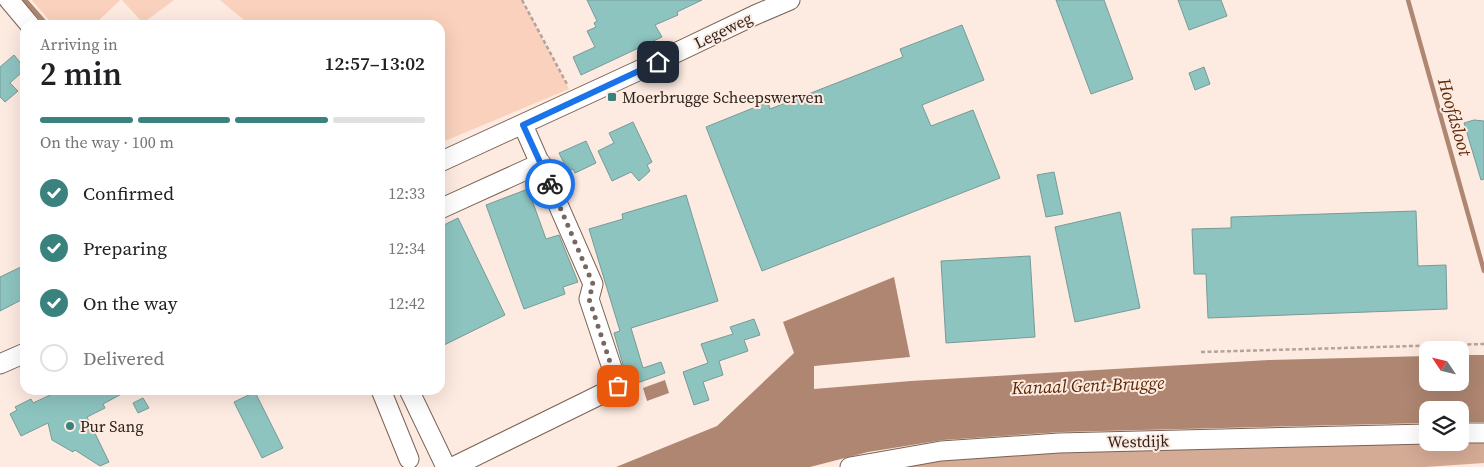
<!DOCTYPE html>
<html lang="en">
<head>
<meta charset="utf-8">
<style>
  :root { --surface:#fff; --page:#f6f6f6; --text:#202124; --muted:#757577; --line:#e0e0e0; --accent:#3a827e }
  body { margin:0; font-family:"Source Serif 4",serif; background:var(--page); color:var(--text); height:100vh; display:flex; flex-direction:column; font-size:19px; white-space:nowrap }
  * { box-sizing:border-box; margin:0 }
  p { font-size:16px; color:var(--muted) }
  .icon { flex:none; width:28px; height:28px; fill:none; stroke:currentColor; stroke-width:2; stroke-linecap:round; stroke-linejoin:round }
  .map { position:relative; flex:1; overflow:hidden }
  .panel { position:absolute; left:20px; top:20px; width:425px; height:375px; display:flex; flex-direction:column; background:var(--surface); border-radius:15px; box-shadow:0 5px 20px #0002 }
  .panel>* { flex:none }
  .needle { width:32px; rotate:305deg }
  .buttons { position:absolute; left:1419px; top:341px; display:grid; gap:10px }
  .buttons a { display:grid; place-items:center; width:50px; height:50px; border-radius:10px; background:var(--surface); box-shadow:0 5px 20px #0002; font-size:25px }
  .pin { position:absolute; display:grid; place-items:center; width:42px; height:42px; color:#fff; margin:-21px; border-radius:10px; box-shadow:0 2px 8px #0006 }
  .courier { position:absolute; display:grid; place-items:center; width:50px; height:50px; margin:-25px; border:4px solid #1a73e8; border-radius:50%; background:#fff; color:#222; box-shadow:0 1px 6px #0007 }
  .overview em { font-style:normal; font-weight:600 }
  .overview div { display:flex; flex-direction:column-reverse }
  .overview { display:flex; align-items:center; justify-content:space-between; height:85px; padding:0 20px }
  h1 { font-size:32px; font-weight:600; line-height:38px }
  .bar { display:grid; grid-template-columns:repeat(4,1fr); gap:8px 5px; align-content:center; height:60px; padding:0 20px }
  .bar i { height:6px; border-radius:4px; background:var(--line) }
  .bar .active { background:var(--accent) }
  .bar p { grid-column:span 4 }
  ol { padding:0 20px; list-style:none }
  li { display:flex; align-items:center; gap:15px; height:55px }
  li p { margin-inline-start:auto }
  li .icon { padding:5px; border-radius:50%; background:var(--accent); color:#fff; stroke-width:4 }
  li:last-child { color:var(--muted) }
  li i { width:28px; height:28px; border:2px solid var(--line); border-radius:50% }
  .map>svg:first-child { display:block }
  .green { fill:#f9d1bc }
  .forest { fill:#d4ab95 }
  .water { fill:#ae8671 }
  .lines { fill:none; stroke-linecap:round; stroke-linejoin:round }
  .stream { stroke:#ae8671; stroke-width:4.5 }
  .building { fill:#8dc4c0; stroke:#769b98 }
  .minor-casing { stroke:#7c6254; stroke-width:21 }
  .path { stroke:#b3a39b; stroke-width:2.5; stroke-dasharray:4 2.5; stroke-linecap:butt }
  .minor { stroke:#fff; stroke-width:19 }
  .done { stroke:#766861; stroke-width:5; stroke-dasharray:0 9 }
  .route { stroke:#1a73e8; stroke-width:6 }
  .poi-dot { fill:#3a827e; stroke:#fdeae0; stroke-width:2 }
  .labels { text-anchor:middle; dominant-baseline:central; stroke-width:4; stroke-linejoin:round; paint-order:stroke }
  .street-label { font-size:16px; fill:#2d221c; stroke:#fdeae0 }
  .poi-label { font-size:16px; fill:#2d221c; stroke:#fdeae0; text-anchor:start }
  .water-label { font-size:18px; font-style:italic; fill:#5c2805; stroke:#fdeae0 }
</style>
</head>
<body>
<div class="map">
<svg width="1484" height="467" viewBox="0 0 1484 467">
  <rect width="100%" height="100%" fill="#fdeae0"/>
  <path class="green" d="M32,0H120L94,25H53Z
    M122,0H174L143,23Z
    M220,0H522L569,89L440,143V25H250Z"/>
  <path class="forest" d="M1460,440H1484V463L1425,467H887L945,458L1063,450L1460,442Z"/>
  <path class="water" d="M894,277L910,357L814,366V389L911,381L1269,360L1427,356L1428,382H1460V355H1484V422H1460V410H1428L1427,423L1062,432L943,440L868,452L810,467H616L717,426L794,353L783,322Z
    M665,380L669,393L647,401L643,388Z"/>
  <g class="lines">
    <path class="stream" d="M25,0L47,25
      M1408,0L1484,271"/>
  </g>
  <path class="building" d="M587,0H702L677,12L678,15L655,25L662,37L581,75L573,57L595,47L587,31L596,27L594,23L597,21Z
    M1056,0H1104L1133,79L1091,94Z
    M1178,0H1221L1227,16L1189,30Z
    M962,25L984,80L922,105L931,126L973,110L1000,178L762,271L706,127L768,102L770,109L903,57L900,49Z
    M14,55L23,66L22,72L10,83L18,91L5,102L0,97V67Z
    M1204,67L1210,84L1195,90L1189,73Z
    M1474,120L1484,121V179L1481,180L1464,123Z
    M633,122L652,162L647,165L650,171L639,181L631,172L612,181L598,151L614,143L609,133Z
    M586,141L596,163L575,173L573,169L568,171L559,153Z
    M1054,172L1063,214L1046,217L1037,175Z
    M528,189L546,239L559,235L578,282L563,287L565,294L524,309L486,205Z
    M686,195L718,301L631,328L643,368L661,362L665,373L629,386L614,333L620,331L589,229L623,219L622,214Z
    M1416,211L1418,266L1446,265L1447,309L1208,318L1206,274H1194L1192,229L1231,228V217Z
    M1120,212L1140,308L1075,322L1055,227Z
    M458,218L505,315L440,347V227Z
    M1030,256L1035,337L946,343L941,261Z
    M25,265V298L0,311V277Z
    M754,319L760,335L744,340L748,351L719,361L723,375L703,382L709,400L694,405L683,372L708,363L701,344L733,334L730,327Z
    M61,390H129L103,404L105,408L87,417L109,462L100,466L75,450L73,452L52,440L48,423L21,436L10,414L17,410L15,407L31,399L33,403Z
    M255,392L283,448L262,458L234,402Z
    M143,398L149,408L138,413L133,403Z"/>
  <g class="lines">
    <defs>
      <path id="minor" d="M9,0L30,25
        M440,162L642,69L755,15L790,0
        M440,209L541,163
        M0,364L25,353
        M381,390L409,459
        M409,390L446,467
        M1460,433H1484
        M453,467L618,386L589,299L593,284L523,125
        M850,467L941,451L1059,443L1428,434"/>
    </defs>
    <use href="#minor" class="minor-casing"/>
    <path class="path" d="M522,0L568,86
      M1201,352L1484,344"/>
    <use href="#minor" class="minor"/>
  </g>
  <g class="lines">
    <path class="done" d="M550,184L593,284L589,299L618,386"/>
    <path class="route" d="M550,184L523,125L658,62"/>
  </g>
  <g class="poi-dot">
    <rect x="607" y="92" width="10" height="10" rx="2.5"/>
    <circle cx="70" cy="426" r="5"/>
  </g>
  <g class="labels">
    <g class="street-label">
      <text transform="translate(723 30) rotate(-26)">Legeweg</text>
      <text transform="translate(1138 441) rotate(-1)">Westdijk</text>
    </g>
    <g class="poi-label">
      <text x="622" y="97">Moerbrugge Scheepswerven</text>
      <text x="80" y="426">Pur Sang</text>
    </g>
    <g class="water-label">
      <text transform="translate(1455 117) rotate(74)">Hoofdsloot</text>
      <text transform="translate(1088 385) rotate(-2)">Kanaal Gent-Brugge</text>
    </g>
  </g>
</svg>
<div class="buttons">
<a><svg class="needle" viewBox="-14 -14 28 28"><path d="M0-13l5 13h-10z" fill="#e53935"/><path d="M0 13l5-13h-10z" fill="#757577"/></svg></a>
<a><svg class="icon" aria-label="layers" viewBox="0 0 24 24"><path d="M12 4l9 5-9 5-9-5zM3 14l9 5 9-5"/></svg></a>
</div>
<div class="pin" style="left:618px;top:386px;background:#ea580c"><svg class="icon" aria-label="bag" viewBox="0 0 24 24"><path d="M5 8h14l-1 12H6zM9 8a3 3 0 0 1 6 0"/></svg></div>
<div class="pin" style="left:658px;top:62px;background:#1f2937"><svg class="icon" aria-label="home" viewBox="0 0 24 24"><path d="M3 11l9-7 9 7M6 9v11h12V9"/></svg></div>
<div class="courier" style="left:550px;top:184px"><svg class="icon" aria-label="bike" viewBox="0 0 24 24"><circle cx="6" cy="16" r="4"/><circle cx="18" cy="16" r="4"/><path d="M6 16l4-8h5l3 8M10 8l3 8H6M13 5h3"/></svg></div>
<section class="panel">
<div class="overview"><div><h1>2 min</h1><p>Arriving in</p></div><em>12:57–13:02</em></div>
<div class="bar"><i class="active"></i><i class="active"></i><i class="active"></i><i></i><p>On the way · 100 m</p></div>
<ol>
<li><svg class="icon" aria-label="check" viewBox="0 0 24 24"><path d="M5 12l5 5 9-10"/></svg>Confirmed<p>12:33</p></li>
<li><svg class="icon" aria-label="check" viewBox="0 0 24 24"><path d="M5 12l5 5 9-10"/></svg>Preparing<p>12:34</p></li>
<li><svg class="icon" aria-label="check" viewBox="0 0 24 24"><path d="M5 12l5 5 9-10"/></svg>On the way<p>12:42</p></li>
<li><i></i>Delivered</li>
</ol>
</section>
</div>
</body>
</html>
